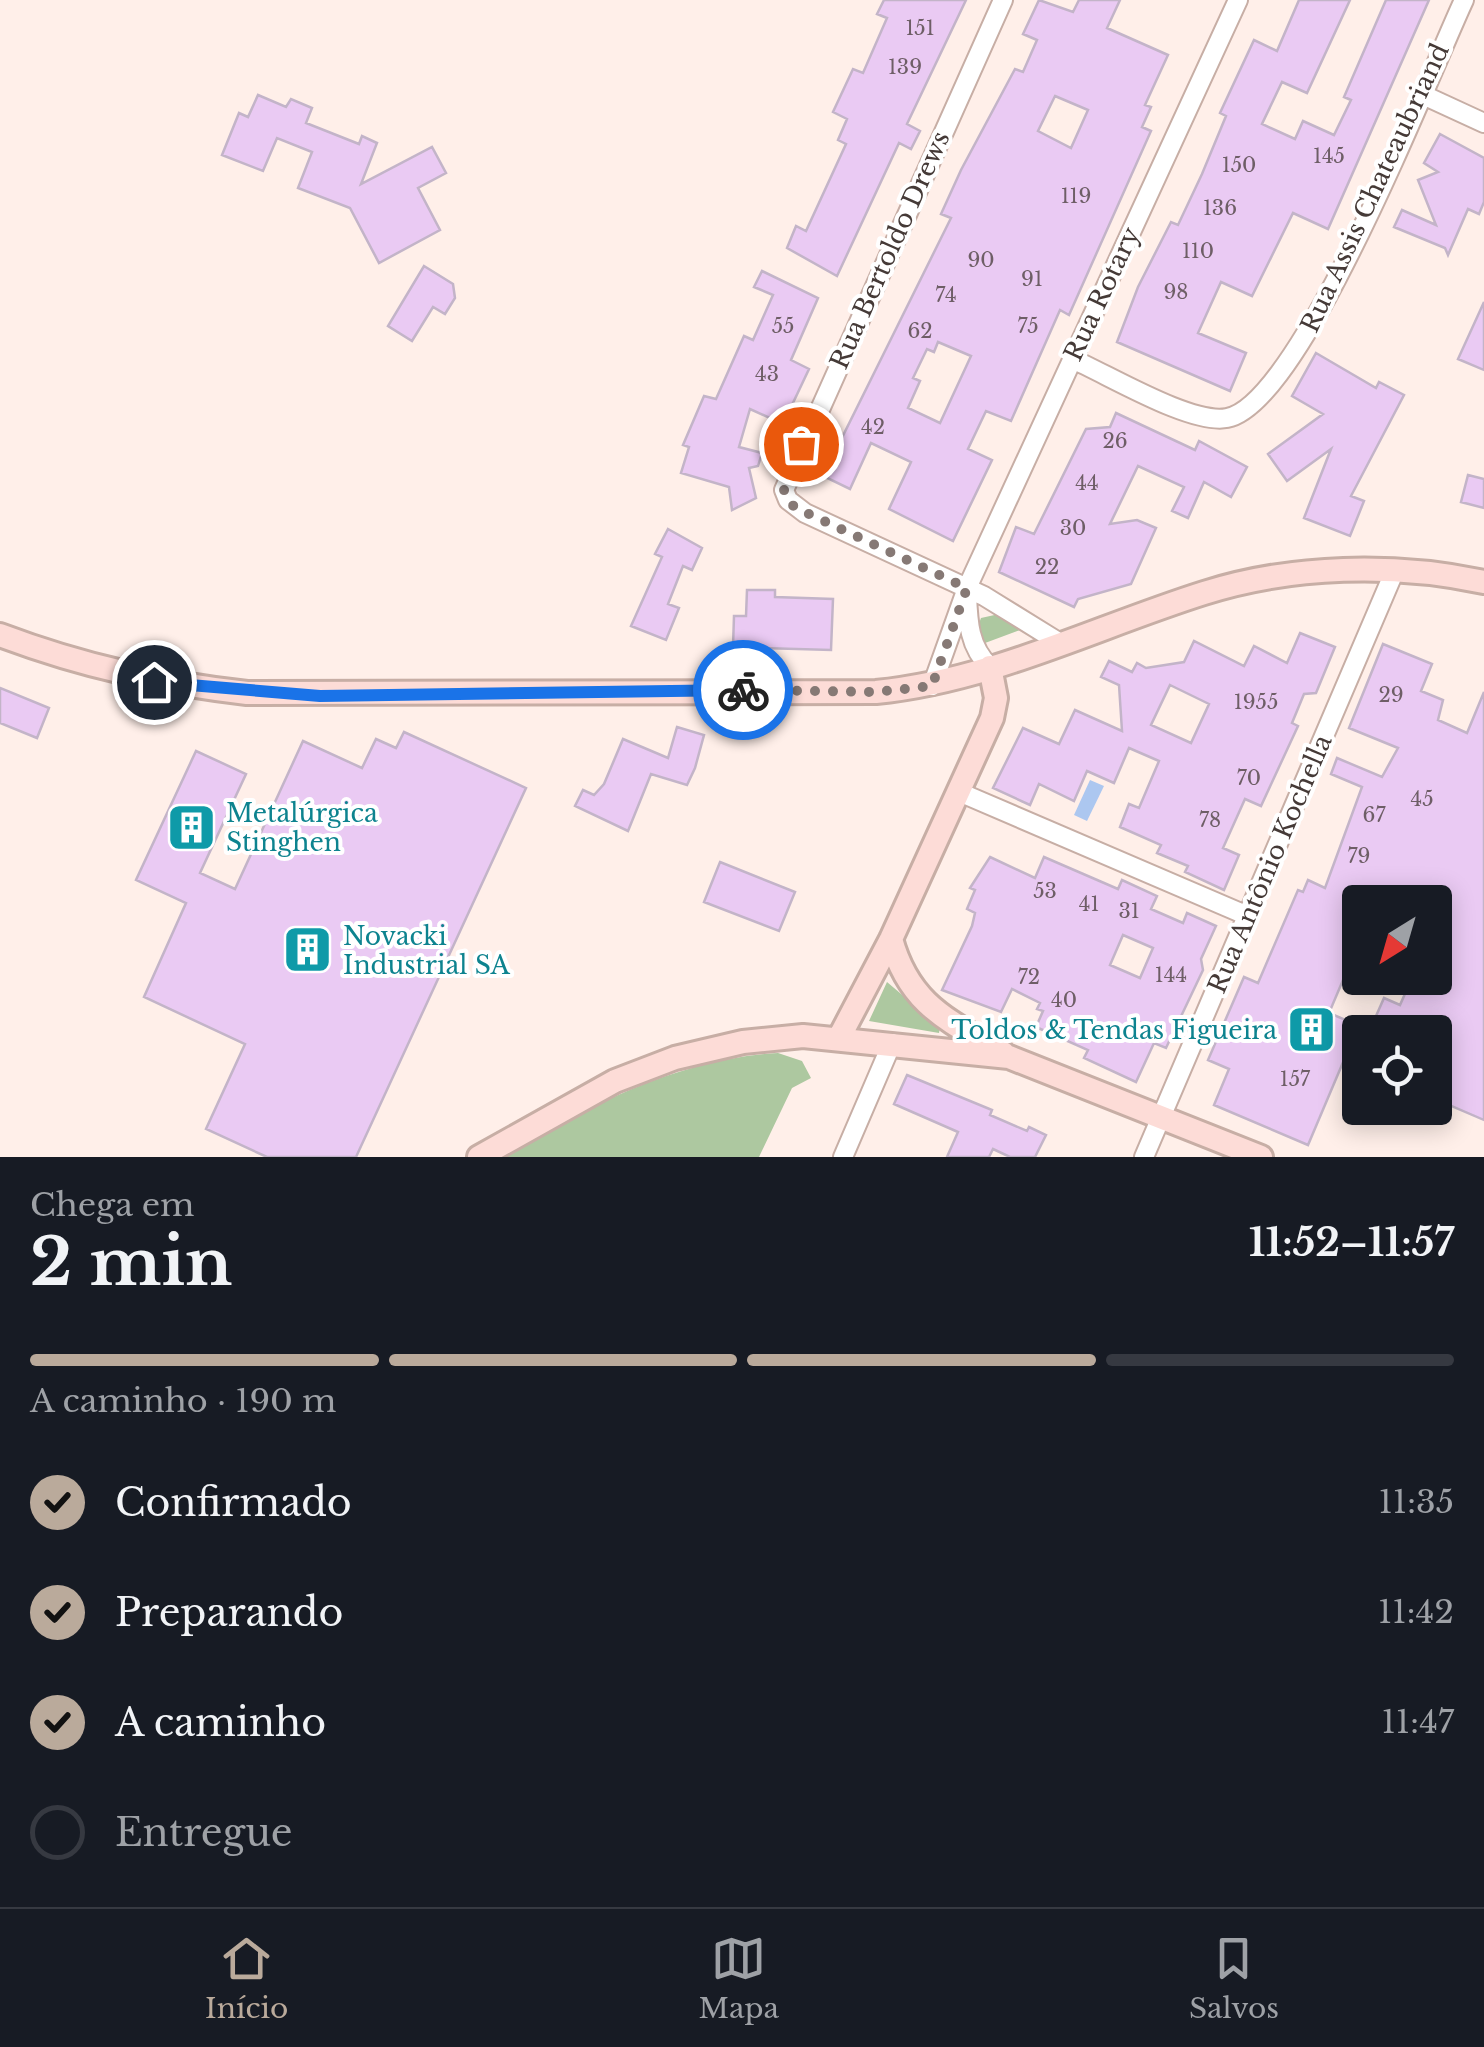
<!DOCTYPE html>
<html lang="pt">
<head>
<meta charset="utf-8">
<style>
  :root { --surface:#171b24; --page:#20242c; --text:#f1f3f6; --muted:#9ea1a6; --line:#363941; --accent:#baaa9b }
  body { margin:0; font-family:"Libre Baskerville",serif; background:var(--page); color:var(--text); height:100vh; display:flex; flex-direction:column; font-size:38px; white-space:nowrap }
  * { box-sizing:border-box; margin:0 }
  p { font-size:32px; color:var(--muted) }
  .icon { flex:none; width:55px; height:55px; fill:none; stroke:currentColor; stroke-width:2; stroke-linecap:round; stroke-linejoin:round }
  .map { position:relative; height:1157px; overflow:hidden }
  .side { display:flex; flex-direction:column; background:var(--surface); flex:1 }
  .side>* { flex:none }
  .needle { width:65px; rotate:217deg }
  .controls { position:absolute; left:1342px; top:885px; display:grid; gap:20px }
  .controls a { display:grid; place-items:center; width:110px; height:110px; border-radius:10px; background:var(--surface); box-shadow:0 5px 25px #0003; font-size:50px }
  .pin { position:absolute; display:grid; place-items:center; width:85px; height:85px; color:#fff; margin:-42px; border:5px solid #fff; border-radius:50%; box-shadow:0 2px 10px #0007 }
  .courier { position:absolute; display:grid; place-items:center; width:100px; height:100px; margin:-50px; border:8px solid #1a73e8; border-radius:50%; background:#fff; color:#222; box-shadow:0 2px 12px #0007 }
  .head em { font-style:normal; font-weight:800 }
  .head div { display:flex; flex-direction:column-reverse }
  .head { display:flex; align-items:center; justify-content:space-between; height:170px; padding:0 30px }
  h1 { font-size:65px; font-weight:800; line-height:75px }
  .bar { display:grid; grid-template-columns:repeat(4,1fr); gap:15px 10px; align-content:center; height:120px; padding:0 30px }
  .bar i { height:12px; border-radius:8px; background:var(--line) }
  .bar .current { background:var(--accent) }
  .bar p { grid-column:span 4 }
  ol { padding:0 30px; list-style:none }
  li { display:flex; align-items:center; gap:30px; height:110px }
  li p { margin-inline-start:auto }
  li .icon { padding:10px; border-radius:50%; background:var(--accent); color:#111; stroke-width:4 }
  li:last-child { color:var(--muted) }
  li i { width:55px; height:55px; border:5px solid var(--line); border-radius:50% }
  .dock { display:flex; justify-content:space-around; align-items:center; height:140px; border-top:2px solid var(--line); background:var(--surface); font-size:28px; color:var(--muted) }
  .dock a { display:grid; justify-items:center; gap:5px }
  .dock .current { color:var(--accent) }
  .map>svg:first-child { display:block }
  .green { fill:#adc8a0 }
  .water { fill:#acc7f0 }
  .building { fill:#eacaf3; stroke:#c3b4c8; stroke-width:2.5; fill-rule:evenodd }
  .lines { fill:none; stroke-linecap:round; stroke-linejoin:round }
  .street-casing { stroke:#c7aea5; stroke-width:22 }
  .secondary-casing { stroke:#c7aea5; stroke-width:28 }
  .street { stroke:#fff; stroke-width:18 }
  .secondary { stroke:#fddcd7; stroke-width:22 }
  .done { stroke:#867975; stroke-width:10; stroke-dasharray:0 18 }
  .route { stroke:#1a73e8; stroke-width:12 }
  .labels { text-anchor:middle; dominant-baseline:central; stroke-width:8; stroke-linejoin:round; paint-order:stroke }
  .number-label { font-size:20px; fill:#6e5e66 }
  .street-label { font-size:25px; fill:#453a37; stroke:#fff }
  .culture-label { font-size:25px; fill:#0d838f; stroke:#fff; text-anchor:start }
</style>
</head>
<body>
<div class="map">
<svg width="1484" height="1157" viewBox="0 0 1484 1157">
  <rect width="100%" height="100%" fill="#ffefe9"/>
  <path class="green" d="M999,614L1023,629L977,646L975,634L981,618Z
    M887,982L940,1027L939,1033L869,1021Z
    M778,1053L802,1061L811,1078L792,1088L759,1157H503C587,1106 678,1059 778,1053Z"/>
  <path class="water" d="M1090,780L1104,786L1087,821L1074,815Z"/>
  <path class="building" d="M884,0H966L907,124L920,131L911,149L899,143L837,276L787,248L796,226L806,231L846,144L838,140L847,119L833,112L853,69L863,73L887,18L877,14Z
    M1039,0L1073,12L1079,0H1120L1107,28L1168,55L1145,105L1151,107L1142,127L1151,131L1069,315L1060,310L1011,421L986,411L968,449L992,460L953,541L889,509L911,462L871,443L850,489L823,476L951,218L941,214L961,170L1015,69L1023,72L1037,40L1023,34ZM1055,96L1088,110L1071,148L1038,131ZM938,342L971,356L940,423L908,408L920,381L913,378L927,349L934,352Z
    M1299,0H1350L1307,93L1282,82L1262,124L1295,139L1303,121L1334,135L1351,100L1344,97L1386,0H1429L1328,229L1293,213L1252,296L1221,282L1198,333L1246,353L1230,391L1117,342L1138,287L1171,222L1178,225L1202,174L1226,116L1220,113L1254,40L1277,51Z
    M258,95L286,107L291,99L312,108L306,123L359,144L362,136L377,143L361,184L432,147L446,173L418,188L440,230L379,263L350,208L298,188L312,152L277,138L263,171L222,155L239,113L248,117Z
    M1440,134L1484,158V202L1479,214L1468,209L1448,255L1445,248L1394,227L1402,210L1436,225L1418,180L1438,172L1424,163Z
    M424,266L453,284L455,298L445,314L433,307L412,341L388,326Z
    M762,271L818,298L791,360L809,369L783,424L750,409L739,447L762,453L758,466L749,468L756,498L732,510L729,487L681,473L689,447L683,445L704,396L716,399L744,336L753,340L773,295L754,287Z
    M1484,302V370L1458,359Z
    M1316,353L1376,388L1379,382L1404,395L1351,496L1364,501L1350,536L1304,518L1331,449L1287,481L1268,454L1323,414L1292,396Z
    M1116,413L1195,450L1199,441L1247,467L1231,497L1204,482L1188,518L1172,511L1184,487L1138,466L1110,524L1137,520L1156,528L1131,584L1078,599L1074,607L999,572L1016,527L1034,534L1086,429L1110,427Z
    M1468,475L1484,479V508L1461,502Z
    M668,529L702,548L692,570L683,566L668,604L679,608L666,640L631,626L662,557L655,554Z
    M747,590H775V597L833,599L831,650L733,647L734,616H746Z
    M1300,633L1335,647L1316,693L1304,694L1292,723L1298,726L1261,806L1245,799L1223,848L1239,855L1224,890L1185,872L1188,866L1157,853L1161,845L1120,827L1129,804L1139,808L1159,761L1129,748L1114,783L1087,771L1074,801L1039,784L1030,805L993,788L1023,728L1059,744L1075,710L1122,731L1119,685L1101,677L1109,661L1132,672L1137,663L1146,668L1184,662L1194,641L1244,666L1254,646L1287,663ZM1170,685L1209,704L1191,743L1151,725Z
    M1383,644L1432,664L1421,691L1443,700L1438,720L1467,733L1484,692V1120L1435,1099V1032H1369L1384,998L1400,1005L1412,978H1435V902H1360V979L1346,973L1329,1013L1360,1026V1067L1344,1060L1308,1145L1214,1105L1229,1069L1208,1060L1244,977L1258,983L1298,890L1303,892L1308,880L1325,888L1362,787L1331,774L1337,758L1382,777L1398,748L1349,728Z
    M0,688L49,708L37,738L0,723Z
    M677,727L704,735L695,768L687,785L651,774L628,831L575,806L583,790L594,795L604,784L623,739L668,758Z
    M404,732L526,788L356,1157H267L206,1129L245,1044L144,997L186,903L136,880L196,751L246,774L200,873L235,889L303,741L362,768L376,739L396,748Z
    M990,857L1035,878L1044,857L1118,889L1122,880L1157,896L1151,909L1183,923L1187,913L1216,926L1201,959L1203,970L1166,1048L1154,1043L1136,1082L1084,1058L1088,1050L1036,1027L1043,1011L1037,1009L1040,1003L1012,989L1001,1012L942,990L972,926L975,913L967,909L975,890L970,888ZM1123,935L1153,948L1140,978L1110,965Z
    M720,862L795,892L779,931L704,902Z
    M907,1075L992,1110L990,1115L1027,1131L1029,1127L1046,1135L1035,1157H1010L993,1149L989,1157H947L958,1132L894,1104Z"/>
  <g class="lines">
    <defs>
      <path id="street" d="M1003,0L784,490L788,500L805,513L984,596L1060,643
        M1421,94L1484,123
        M1072,359C1109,375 1191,425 1227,418C1301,405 1429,75 1464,0
        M967,594C968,622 969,647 990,667
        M932,686L967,588L1238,0
        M959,792L1248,916
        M843,1157L892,1043
        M1144,1157L1395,570"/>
      <path id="secondary" d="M0,635C82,666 160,683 247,693L876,692C990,681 1096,627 1204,593C1292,565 1395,563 1484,582
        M891,939C909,1005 948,1020 1003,1053
        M839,1038L891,939L992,718L996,698L990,667
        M479,1157L615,1081L675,1058L743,1042L803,1036L1009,1057L1261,1157"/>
    </defs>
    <use href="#street" class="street-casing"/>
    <use href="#secondary" class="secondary-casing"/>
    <use href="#street" class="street"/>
    <use href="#secondary" class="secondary"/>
  </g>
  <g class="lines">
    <path class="done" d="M743,690L876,692L932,686L967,588L794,507L784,490L801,444"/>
    <path class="route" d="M154,682L320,696L743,690"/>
  </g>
  <defs>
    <symbol id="building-square" viewBox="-11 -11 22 22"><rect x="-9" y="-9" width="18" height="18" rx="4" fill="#0f9aa8" stroke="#fff"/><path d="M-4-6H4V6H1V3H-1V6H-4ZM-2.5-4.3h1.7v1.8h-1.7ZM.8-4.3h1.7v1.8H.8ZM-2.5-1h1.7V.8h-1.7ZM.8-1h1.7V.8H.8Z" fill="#fff"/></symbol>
  </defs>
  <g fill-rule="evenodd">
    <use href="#building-square" x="164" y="800" width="55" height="55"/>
    <use href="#building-square" x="280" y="922" width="55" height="55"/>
    <use href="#building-square" x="1284" y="1002" width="55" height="55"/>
  </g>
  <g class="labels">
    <g class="number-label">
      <text x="920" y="28">151</text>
      <text x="905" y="67">139</text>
      <text x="1329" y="156">145</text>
      <text x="1239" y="165">150</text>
      <text x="1076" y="196">119</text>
      <text x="1220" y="208">136</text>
      <text x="1198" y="251">110</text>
      <text x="981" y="260">90</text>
      <text x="1032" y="279">91</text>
      <text x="1176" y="292">98</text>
      <text x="946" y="295">74</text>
      <text x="783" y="326">55</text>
      <text x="1028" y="326">75</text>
      <text x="920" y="331">62</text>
      <text x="767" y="374">43</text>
      <text x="873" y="427">42</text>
      <text x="1115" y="441">26</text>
      <text x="1087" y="483">44</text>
      <text x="1073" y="528">30</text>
      <text x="1047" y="567">22</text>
      <text x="1391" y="695">29</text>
      <text x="1256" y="702">1955</text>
      <text x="1249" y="778">70</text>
      <text x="1422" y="799">45</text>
      <text x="1374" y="815">67</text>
      <text x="1210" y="820">78</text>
      <text x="1359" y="856">79</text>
      <text x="1045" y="891">53</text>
      <text x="1089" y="904">41</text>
      <text x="1129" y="911">31</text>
      <text x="1171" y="975">144</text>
      <text x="1029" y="977">72</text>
      <text x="1064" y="1000">40</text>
      <text x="1295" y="1079">157</text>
    </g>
    <g class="street-label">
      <text transform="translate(1375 188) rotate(-65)">Rua Assis Chateaubriand</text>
      <text transform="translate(890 250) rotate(-66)">Rua Bertoldo Drews</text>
      <text transform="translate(1102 294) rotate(-65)">Rua Rotary</text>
      <text transform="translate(1270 864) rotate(-67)">Rua Antônio Kochella</text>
    </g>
    <g class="culture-label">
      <text x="226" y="813">Metalúrgica<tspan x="226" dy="29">Stinghen</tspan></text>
      <text x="343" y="936">Novacki<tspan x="343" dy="29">Industrial SA</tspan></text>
      <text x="1277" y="1030" text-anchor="end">Toldos &amp; Tendas Figueira</text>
    </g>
  </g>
</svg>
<div class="controls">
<a><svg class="needle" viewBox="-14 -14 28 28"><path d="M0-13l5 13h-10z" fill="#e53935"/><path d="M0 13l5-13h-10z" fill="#9ea1a6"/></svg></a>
<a><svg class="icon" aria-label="locate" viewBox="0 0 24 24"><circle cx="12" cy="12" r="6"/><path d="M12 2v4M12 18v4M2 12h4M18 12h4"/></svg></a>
</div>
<div class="pin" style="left:801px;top:444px;background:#ea580c"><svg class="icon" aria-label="bag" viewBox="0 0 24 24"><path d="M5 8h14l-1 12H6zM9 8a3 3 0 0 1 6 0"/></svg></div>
<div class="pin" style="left:154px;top:682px;background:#1f2937"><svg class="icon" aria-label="home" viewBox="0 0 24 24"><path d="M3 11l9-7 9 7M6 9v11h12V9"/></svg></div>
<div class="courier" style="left:743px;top:690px"><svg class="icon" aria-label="bike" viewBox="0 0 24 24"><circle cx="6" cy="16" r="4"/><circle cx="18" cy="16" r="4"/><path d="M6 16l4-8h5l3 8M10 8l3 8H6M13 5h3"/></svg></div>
</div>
<section class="side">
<div class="head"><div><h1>2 min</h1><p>Chega em</p></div><em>11:52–11:57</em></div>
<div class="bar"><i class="current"></i><i class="current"></i><i class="current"></i><i></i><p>A caminho · 190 m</p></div>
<ol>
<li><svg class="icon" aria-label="check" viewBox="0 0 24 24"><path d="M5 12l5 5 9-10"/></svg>Confirmado<p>11:35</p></li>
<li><svg class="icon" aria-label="check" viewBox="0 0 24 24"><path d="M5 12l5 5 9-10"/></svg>Preparando<p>11:42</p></li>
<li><svg class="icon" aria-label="check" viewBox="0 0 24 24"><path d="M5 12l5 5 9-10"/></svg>A caminho<p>11:47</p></li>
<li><i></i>Entregue</li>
</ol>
</section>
<nav class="dock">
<a class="current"><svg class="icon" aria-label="home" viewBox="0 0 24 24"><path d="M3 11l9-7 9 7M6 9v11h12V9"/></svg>Início</a>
<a><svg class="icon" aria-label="map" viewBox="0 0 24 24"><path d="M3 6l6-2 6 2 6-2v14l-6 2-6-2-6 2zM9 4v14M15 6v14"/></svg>Mapa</a>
<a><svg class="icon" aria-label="saved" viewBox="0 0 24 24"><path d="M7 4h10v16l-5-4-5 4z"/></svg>Salvos</a>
</nav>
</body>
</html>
